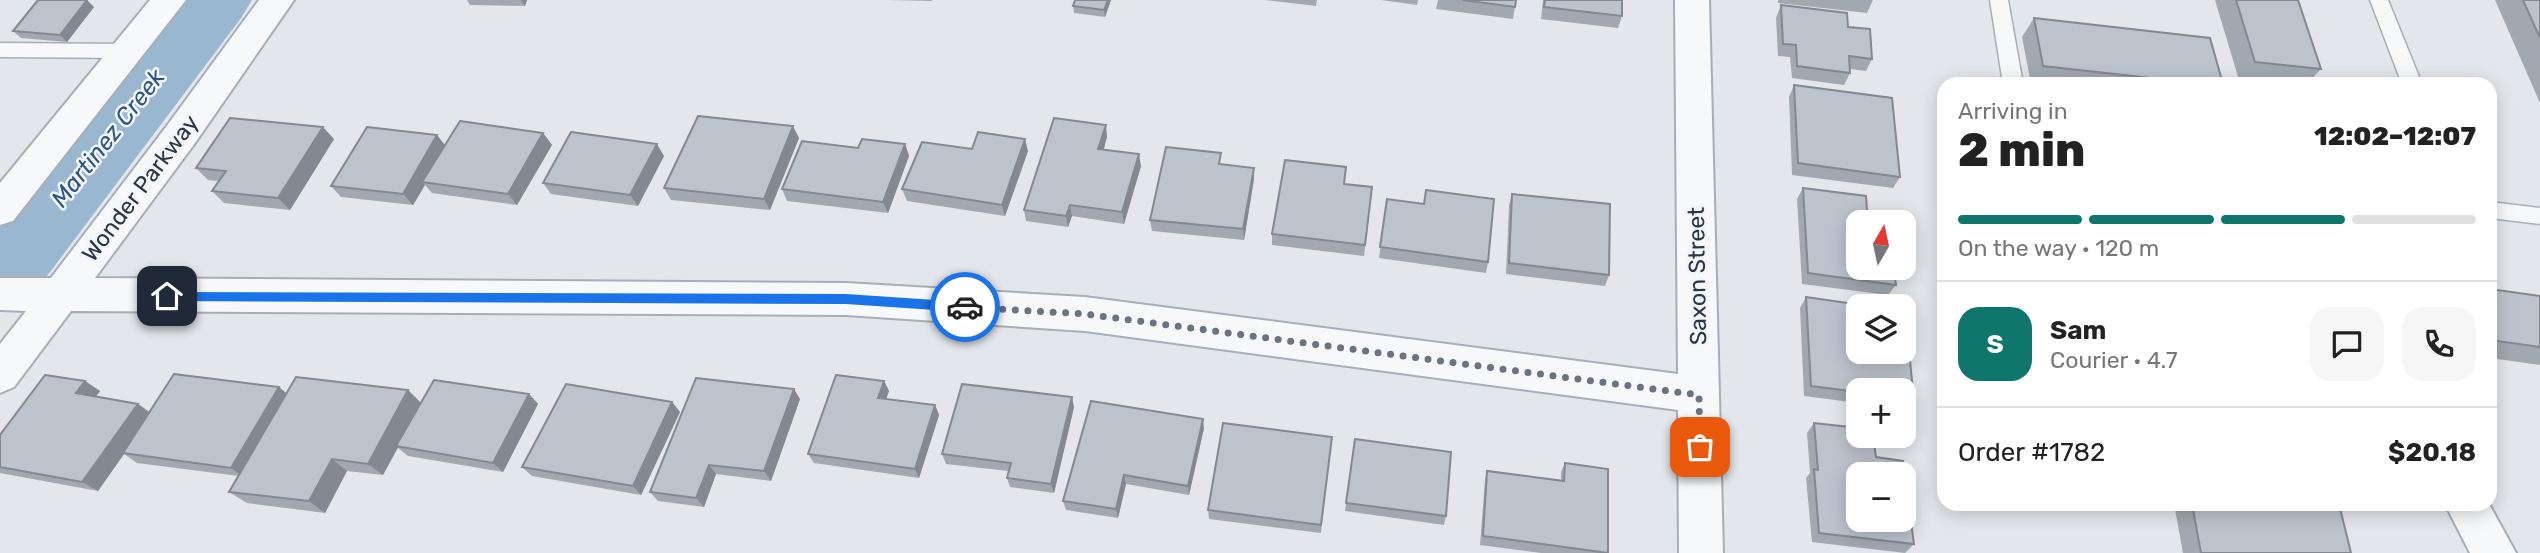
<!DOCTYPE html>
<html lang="en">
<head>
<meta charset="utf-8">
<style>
  :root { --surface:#fff; --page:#f6f6f6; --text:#222; --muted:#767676; --line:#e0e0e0; --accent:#0f766e }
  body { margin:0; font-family:Rubik,sans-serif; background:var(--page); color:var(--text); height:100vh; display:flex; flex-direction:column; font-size:26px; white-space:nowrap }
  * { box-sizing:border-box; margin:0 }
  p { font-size:23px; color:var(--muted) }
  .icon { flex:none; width:38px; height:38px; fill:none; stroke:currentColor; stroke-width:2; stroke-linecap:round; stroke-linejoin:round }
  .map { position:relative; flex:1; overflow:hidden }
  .details { position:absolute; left:1937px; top:77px; width:560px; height:434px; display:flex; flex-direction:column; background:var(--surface); border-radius:21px; box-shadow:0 4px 18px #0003 }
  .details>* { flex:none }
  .needle { width:46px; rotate:9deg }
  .controls { position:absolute; left:1846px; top:210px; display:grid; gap:14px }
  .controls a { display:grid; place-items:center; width:70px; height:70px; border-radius:14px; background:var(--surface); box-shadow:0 4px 18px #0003; font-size:35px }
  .pin { position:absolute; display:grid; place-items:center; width:60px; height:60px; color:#fff; margin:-30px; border-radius:14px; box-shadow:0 4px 10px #0006 }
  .courier { position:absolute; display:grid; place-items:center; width:70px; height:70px; margin:-35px; border:5px solid #1a73e8; border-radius:50%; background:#fff; color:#222; box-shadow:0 2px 9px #0007 }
  .summary em { font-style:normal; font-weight:800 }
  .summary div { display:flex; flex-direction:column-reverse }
  .summary { display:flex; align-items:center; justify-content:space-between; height:119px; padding:0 21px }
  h1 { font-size:46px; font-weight:800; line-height:52px }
  .bar { display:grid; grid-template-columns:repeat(4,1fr); gap:10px 7px; align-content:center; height:84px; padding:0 21px }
  .bar i { height:9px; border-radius:5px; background:var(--line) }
  .bar .active { background:var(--accent) }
  .bar p { grid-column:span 4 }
  .line { display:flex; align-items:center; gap:18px; padding:0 21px; border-top:2px solid var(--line) }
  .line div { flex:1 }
  .round { display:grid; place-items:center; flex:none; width:74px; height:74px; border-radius:21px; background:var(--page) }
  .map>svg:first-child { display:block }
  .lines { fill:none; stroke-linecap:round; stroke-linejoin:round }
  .river { fill:#9ab7d0; fill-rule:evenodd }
  .lane-casing { stroke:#a7aeb7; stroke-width:3 }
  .street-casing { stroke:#a7aeb7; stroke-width:4 }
  .lane { fill:#f6f8fa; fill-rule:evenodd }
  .street { fill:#f6f8fa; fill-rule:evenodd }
  .wall { fill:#a2a8b0 }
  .shaded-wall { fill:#848890 }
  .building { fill:#bcc3cd; stroke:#848890; stroke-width:2; fill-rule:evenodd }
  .route { fill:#1a73e8 }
  .done { stroke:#697381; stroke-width:7; stroke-dasharray:0 12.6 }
  .labels { text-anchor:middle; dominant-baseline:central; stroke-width:5; stroke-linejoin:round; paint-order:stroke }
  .street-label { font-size:23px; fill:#283547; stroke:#f3f6f9 }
  .water-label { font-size:24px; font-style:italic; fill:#2d5680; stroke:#f3f6f9 }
</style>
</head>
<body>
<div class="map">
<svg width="2540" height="553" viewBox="0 0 2540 553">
  <rect width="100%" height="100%" fill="#e3e7ec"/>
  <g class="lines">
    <path class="river" d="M176,0H252L241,18L29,300L0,310V216Z"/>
    <defs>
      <path id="lane" d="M1990,0H2008L2023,84H2003Z
        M2370,0H2388L2422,84H2402Z
        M0,43L128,44L135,46L137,51L135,56L128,58L0,57Z
        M2490,202L2540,208V224L2490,218Z"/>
      <path id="street" d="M150,0H186L13,221L0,225V183Z
        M259,0H294L195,143L95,278L846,283L1085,297L1678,374L1675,0H1709L1723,553H1679L1678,410L1085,331L846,315L71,311L14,387L0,393V344L26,311L0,310V278H51L169,123Z
        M2445,504H2489L2516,553H2470Z"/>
    </defs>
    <use href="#lane" class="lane-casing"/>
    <use href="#street" class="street-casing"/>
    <use href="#lane" class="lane"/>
    <use href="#street" class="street"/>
  </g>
  <path class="wall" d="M467,0H527L525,6L470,5Z
    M887,0H932V1Z
    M1075,0H1111L1105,17L1074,13L1073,6Z
    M1265,0H1317L1316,6Z
    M1381,0H1418L1417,5Z
    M1438,0H1516L1513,19L1436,9Z
    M1543,0H1622V16L1618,28L1541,19Z
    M1778,0H1873L1867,13L1778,3Z
    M2215,0H2298L2321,69L2307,84H2275L2239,80Z
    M2495,0H2540V103Z
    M1781,5L1848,27L1872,59L1866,71L1850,69V73L1844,85L1792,78L1790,57L1778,56L1776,18Z
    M94,7L67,42L21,38L13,31Z
    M2034,18L2223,84H2031L2022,37Z
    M1794,85L1900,177L1893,188L1792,175L1789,97Z
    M543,133L552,145L517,205L432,193L425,185L413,205L341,197L331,186L437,135L445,145Z
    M1107,137L1104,149L1141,166L1124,224L1072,216L1068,227L1026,221L1024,210Z
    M799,138L770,210L671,200L664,188Z
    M334,139L290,210L224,203L212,191L219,181L208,180L196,168Z
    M905,144L909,156L888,213L787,201L782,189L858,148Z
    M1028,151L1005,216L907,201L902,189Z
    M664,156L638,206L551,194L543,183Z
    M1221,165L1254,179L1244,240L1152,231L1150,220Z
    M1345,185L1372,187L1364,256L1272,245V234Z
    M1803,188L1858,222L1896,285L1888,295L1802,284L1797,199Z
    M1512,194L1609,275L1605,286L1506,274L1509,205Z
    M1387,199L1488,262L1486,273L1379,258Z
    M2490,289L2540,296V365L2490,358Z
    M1806,297L1868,306H1858V352H1904V311L1905,312L1914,400L1906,410H1904V390H1858V403L1804,396L1800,308Z
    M85,381L100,391L96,397L138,404L149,412L287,394L408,390L421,403L529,394L538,404L503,472L408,456L398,448L383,475L347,471L325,513L247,503L229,492L239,476L137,463L124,454L98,491L0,473V435Z
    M884,381L889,391L886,399L935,405L939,415L919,478L814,463L808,454Z
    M800,399L771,481L716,474L704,507L658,501L650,492Z
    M672,402L680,412L641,495L532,476L522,467Z
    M1074,407L1054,493L1010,487L1007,478L1008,471L946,464L942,454Z
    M1814,423L1876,457L1914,544L1905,553L1812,542L1806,478L1810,473L1807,433Z
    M1204,428L1189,495L1126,484L1118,518L1066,510L1063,501Z
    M1332,437L1321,533L1209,519L1208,510Z
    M1355,439L1446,516L1444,525L1345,511Z
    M1565,463L1608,553H1541L1480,545L1485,480L1487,471L1561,480V472Z
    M2174,504H2339L2351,553H2183Z"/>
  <path class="shaded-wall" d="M87,0L94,7L67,42L60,35Z
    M521,0H527L525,6Z
    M1108,0H1111L1105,17L1104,10Z
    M1106,125L1107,137L1100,160L1098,149Z
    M793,126L799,138L770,210L764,199Z
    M323,127L334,139L290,210L278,198Z
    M543,133L552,145L517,205L508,194Z
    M437,135L446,147L422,182L425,185L413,205L403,194Z
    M1025,139L1028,151L1005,216L1002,205Z
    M657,144L664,156L638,206L630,195Z
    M905,144L909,156L888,213L883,202Z
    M1139,154L1141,166L1124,224L1122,212Z
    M1254,168V179L1244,240L1243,229Z
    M1070,205L1072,216L1068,227L1066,216Z
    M85,381L100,391L91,403L76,393Z
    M884,381L889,391L883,408L878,398Z
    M279,387L291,397L244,477L231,468Z
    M794,389L800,399L771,481L764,471Z
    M408,390L421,403L383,475L368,464Z
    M529,394L538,404L503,472L493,463Z
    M1072,397L1074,407L1054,493L1051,484Z
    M672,402L680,412L641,495L633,486Z
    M138,404L152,414L98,491L82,482Z
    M935,405L939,415L919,478L915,469Z
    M1203,419L1204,428L1189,495L1188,486Z
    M332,459L347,471L325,513L309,501Z
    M709,465L716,474L704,507L696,498Z
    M1124,475L1126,484L1118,518L1116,509Z"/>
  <path class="building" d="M38,0H87L60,35L13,31Z
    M1075,0H1108L1104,10L1073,6Z
    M1462,0H1516L1515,7Z
    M1545,0H1622V16L1544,7Z
    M2236,0H2298L2321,69L2255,62Z
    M2523,0H2540V38Z
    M1781,5L1847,13L1848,27L1870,29L1872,59L1849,56L1850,73L1797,66L1796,45L1783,44Z
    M2034,18L2210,38L2223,84H2204L2043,66Z
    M1794,85L1892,98L1900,177L1798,163Z
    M698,116L793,126L764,199L664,188Z
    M230,118L323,127L278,198L212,191L226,171L196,168Z
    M1054,118L1106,125L1098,149L1139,154L1122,212L1070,205L1066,216L1024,210Z
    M460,121L543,133L508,194L422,182Z
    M367,127L437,135L403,194L331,186Z
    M571,132L657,144L630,195L543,183Z
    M978,132L1025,139L1002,205L902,189L922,142L972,149Z
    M862,139L905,144L883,202L782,189L802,141L858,148Z
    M1166,147L1221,153L1219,164L1254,168L1243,229L1150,220Z
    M1285,160L1346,167L1344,184L1372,187L1365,245L1272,234Z
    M1803,188L1866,196L1868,222H1858V268H1894L1896,285L1808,273Z
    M1426,190L1494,199L1488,262L1380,247L1387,199L1424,204Z
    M1512,194L1610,204L1609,275L1509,263Z
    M2490,289L2540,296V347L2490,340Z
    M1806,297L1868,306H1858V352H1904V311L1905,312L1914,400L1904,399V390H1858V392L1811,386Z
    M174,374L279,387L231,468L123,453Z
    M45,375L85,381L76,393L138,404L82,482L0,467V435Z
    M836,375L884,381L878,398L935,405L915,469L808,454Z
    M296,377L408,390L368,464L332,459L309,501L229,492Z
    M696,378L794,389L764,471L709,465L696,498L650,492Z
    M434,380L529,394L493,463L396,446Z
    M566,384L672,402L633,486L522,467Z
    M962,384L1072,397L1051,484L1007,478L1011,463L942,454Z
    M1091,401L1203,419L1188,486L1124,475L1116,509L1063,501Z
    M1223,423L1332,437L1321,525L1208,510Z
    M1814,423L1858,428V436H1873L1876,457L1903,461L1914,544L1819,533L1814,469L1818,470ZM1858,474H1904V520H1858Z
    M1355,439L1451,452L1446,516L1346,503Z
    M1565,463L1608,469V553L1483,536L1487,471L1564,481Z
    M2192,504H2339L2351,553H2201Z"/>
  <path class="route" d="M167,292L846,294L965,302L971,307L965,312L846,304L167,301L161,296Z"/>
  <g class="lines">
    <path class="done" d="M965,307L1085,314L1699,395L1700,447"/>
  </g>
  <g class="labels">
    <g class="street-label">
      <text transform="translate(140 188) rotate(-53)">Wonder Parkway</text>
      <text transform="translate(1697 276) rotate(-91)">Saxon Street</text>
    </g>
    <g class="water-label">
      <text transform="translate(108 138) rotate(-52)">Martinez Creek</text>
    </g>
  </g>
</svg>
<div class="controls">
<a><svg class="needle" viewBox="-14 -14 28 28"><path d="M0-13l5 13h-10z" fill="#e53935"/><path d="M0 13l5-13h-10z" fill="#767676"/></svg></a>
<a><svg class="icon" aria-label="layers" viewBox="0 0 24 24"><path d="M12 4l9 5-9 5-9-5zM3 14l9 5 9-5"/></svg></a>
<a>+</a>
<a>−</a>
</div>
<div class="pin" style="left:1700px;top:447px;background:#ea580c"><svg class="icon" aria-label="bag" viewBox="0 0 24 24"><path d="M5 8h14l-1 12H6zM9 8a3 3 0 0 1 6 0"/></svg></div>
<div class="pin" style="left:167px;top:296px;background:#1f2937"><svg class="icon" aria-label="home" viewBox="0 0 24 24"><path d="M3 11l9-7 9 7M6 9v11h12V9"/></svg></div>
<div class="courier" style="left:965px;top:307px"><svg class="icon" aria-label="car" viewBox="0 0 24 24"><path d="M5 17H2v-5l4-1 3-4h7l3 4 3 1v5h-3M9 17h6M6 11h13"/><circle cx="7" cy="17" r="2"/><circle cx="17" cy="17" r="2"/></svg></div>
<section class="details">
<div class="summary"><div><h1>2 min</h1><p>Arriving in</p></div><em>12:02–12:07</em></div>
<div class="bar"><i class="active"></i><i class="active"></i><i class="active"></i><i></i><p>On the way · 120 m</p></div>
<div class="line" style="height:126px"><b class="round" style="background:var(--accent);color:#fff">S</b><div><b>Sam</b><p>Courier · 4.7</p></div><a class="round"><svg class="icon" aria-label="chat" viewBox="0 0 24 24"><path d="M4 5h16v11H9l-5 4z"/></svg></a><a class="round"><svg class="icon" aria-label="phone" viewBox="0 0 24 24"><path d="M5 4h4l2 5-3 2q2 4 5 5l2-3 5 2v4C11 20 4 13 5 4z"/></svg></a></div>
<div class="line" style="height:91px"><div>Order #1782</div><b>$20.18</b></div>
</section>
</div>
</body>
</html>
